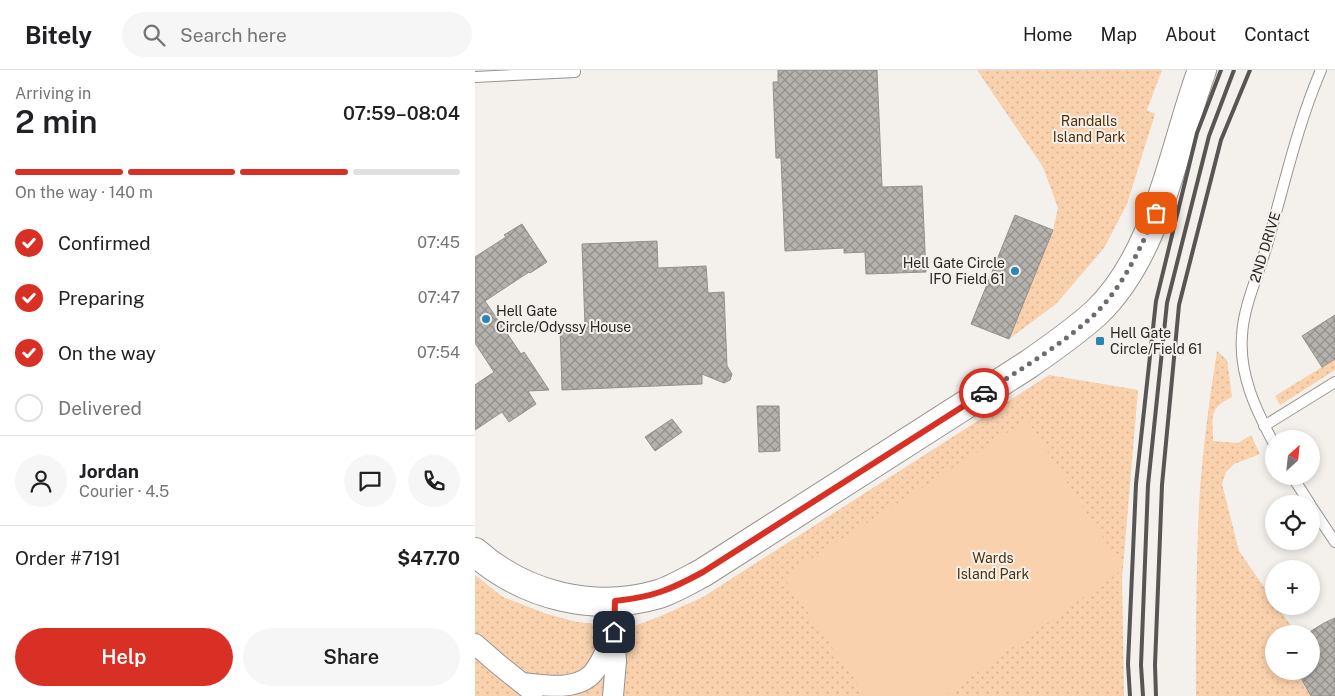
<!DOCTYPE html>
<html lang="en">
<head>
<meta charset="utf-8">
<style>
  :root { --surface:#fff; --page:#f6f6f6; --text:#202124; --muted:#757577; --line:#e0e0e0; --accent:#d93025 }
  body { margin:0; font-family:"Public Sans",sans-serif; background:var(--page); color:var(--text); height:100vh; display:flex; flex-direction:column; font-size:19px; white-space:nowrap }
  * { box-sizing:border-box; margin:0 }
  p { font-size:16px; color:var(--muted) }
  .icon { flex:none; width:28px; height:28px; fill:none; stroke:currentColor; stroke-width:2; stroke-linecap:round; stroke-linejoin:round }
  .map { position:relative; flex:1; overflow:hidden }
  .details { display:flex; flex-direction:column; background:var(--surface); width:475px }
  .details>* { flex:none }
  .needle { width:32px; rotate:27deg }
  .tools { position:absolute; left:790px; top:360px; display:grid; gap:10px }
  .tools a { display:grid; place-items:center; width:55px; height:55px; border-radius:50%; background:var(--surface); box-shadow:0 2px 8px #0003; font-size:25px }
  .pin { position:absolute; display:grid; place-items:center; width:42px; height:42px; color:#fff; margin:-21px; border-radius:10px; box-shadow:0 2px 8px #0006 }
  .courier { position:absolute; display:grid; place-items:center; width:50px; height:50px; margin:-25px; border:4px solid #d93025; border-radius:50%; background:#fff; color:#222; box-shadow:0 1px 6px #0007 }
  .head em { font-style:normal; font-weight:600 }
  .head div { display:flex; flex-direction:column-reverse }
  .head { display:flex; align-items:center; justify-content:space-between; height:85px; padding:0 15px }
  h1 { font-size:32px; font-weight:600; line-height:38px }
  .bar { display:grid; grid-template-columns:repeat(4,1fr); gap:8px 5px; align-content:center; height:60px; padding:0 15px }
  .bar i { height:6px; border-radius:4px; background:var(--line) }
  .bar .current { background:var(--accent) }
  .bar p { grid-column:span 4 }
  .line { display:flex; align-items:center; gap:12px; padding:0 15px; border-top:1px solid var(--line) }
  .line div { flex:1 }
  .round { display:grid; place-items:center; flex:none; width:52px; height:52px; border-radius:26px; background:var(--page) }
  ol { padding:0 15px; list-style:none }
  li { display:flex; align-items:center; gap:15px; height:55px }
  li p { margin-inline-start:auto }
  li .icon { padding:5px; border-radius:50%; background:var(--accent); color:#fff; stroke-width:4 }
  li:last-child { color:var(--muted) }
  li i { width:28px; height:28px; border:2px solid var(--line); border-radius:50% }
  .primary-button { display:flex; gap:10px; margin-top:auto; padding:10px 15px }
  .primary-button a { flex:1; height:58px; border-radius:30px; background:var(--accent); color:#fff; font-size:20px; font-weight:600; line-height:58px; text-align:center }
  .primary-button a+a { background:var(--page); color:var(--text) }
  header { display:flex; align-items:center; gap:30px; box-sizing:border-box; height:70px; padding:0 25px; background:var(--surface); border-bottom:1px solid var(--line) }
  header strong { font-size:24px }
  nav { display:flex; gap:28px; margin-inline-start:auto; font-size:18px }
  .search { width:350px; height:45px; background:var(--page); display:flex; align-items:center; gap:12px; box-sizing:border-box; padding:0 18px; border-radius:28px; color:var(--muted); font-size:19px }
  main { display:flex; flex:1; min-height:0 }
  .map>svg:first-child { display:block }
  .green { fill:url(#green-dots) }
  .pitch { fill:#f9d1ac }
  .building { fill:url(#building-cross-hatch); stroke:#94908c }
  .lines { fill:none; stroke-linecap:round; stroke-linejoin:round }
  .lane-casing { stroke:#989390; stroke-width:12 }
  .street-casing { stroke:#989390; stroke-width:22 }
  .secondary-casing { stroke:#989390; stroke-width:30 }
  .lane { stroke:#fff; stroke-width:10 }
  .street { stroke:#fff; stroke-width:20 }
  .secondary { stroke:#fff; stroke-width:28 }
  .rail { stroke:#585654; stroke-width:4 }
  .done { stroke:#6f6d6b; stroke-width:5; stroke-dasharray:0 9 }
  .route { stroke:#d93025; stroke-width:6 }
  .poi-dot { fill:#2b86b3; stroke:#f4f0ec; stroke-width:2 }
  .labels { text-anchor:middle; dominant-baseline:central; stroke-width:4; stroke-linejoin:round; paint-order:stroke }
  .park-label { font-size:14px; fill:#533005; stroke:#f4f0ec }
  .street-label { font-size:14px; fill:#282625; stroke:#f4f0ec }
  .poi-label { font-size:14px; fill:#282625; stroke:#f4f0ec; text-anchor:start }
</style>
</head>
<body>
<header>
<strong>Bitely</strong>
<div class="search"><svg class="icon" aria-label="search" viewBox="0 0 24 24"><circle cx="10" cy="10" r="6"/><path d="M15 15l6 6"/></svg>Search here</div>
<nav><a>Home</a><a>Map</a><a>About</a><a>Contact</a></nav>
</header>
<main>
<section class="details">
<div class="head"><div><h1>2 min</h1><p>Arriving in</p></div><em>07:59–08:04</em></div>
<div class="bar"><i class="current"></i><i class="current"></i><i class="current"></i><i></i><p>On the way · 140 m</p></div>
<ol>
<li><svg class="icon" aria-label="check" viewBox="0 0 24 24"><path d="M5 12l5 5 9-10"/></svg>Confirmed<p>07:45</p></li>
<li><svg class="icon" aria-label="check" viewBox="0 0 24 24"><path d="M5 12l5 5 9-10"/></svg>Preparing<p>07:47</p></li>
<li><svg class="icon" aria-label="check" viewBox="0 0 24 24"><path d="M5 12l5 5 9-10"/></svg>On the way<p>07:54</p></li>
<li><i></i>Delivered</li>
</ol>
<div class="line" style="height:90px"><a class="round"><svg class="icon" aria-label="person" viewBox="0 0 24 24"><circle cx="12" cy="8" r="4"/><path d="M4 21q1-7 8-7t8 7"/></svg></a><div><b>Jordan</b><p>Courier · 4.5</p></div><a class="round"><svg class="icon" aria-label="chat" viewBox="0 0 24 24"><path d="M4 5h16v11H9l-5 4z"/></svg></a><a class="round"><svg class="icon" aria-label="phone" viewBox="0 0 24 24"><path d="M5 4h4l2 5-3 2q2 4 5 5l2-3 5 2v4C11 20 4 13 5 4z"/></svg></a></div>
<div class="line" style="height:65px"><div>Order #7191</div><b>$47.70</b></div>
<div class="primary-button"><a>Help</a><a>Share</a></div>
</section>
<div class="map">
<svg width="860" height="626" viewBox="0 0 860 626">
  <defs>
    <pattern id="green-dots" width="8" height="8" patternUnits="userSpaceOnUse" patternTransform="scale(1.25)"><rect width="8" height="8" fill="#f9d1ac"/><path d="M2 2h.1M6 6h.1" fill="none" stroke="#d5b394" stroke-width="1.8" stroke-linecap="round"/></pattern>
    <pattern id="building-cross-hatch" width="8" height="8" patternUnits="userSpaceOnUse" patternTransform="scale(1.25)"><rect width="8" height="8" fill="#b5b1ad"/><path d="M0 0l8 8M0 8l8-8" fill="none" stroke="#93908d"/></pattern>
  </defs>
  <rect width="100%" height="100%" fill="#f4f0ec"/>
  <path class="green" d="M502,0H687L672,40L680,44L652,134L629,178L581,234L534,269L578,160L583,138L568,97Z
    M742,281L752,290L757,327C733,339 738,347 738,371L763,373L776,365L785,384L759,394L751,402L747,414L764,481L799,531V536H802L822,564H799V601H824L826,610L836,626H721C721,563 721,499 724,436C727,384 734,332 742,281Z
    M860,289V300L805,335L800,326Z
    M574,305L663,320L647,509L649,626H0V505L28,527L72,544L102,552L157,557L188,545L228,527Z"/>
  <path class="pitch" d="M552,350L648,499L469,626H391L308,507Z"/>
  <path class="building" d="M303,0H402L407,117L447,116L451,202L391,204L390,182L369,183V178L310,181L306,88H301L298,12H303Z
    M540,145L578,160L534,269L496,254Z
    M47,154L72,192L55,203L54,202L10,231L46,284L49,282L74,320L53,321L61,334L34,352L27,342L0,360V315L19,302L0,273V187L31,167L29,165Z
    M182,171L183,198L231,196L233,223L249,222L252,296L257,304L255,310L249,313L227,304V314L87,320L85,257L110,256L107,174Z
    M860,245V289L847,297L827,266Z
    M282,336H304L305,381L284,382Z
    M197,349L207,362L180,381L170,367Z
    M860,548V626H836L822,601H836V561L849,553Z"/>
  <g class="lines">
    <defs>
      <path id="lane" d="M0,7L100,2
        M789,356L860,312
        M799,374C781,340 764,305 767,266C768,237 784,203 792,175C809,116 822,56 846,0
        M817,406L835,434
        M836,436L860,472"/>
      <path id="street" d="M0,574L23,594L58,622
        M47,613C68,615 97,621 115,606C127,595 132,576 139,562
        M138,626L141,591L139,562L140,531"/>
      <path id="secondary" d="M0,482C50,526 119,543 184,524C199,519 214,510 229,502L554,294C577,278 600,262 621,243C684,183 698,78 727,0"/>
    </defs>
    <use href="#lane" class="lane-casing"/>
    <use href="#street" class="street-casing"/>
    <use href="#secondary" class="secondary-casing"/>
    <use href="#lane" class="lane"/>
    <use href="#street" class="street"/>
    <use href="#secondary" class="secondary"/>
    <path class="rail" d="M655,626L653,594L661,414L681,231L722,63L746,0
      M668,626L666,595L673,415L692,233L734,66L759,0
      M681,626L680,595L687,415L704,235L746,70L775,0"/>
  </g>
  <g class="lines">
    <path class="done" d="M509,323C546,299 590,273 622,242C649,214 665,179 681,143"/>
    <path class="route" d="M139,562L140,531C178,527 195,520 228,502L509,323"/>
  </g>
  <g class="poi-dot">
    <circle cx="540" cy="201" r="5"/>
    <circle cx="11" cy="249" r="5"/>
    <rect x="620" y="266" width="10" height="10" rx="2.5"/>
  </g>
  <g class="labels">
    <g class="park-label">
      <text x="614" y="51">Randalls<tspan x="614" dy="16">Island Park</tspan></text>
      <text x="518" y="488">Wards<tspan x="518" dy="16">Island Park</tspan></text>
    </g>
    <g class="street-label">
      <text transform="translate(790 177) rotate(-73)">2ND DRIVE</text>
    </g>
    <g class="poi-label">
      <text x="530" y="193" text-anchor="end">Hell Gate Circle<tspan x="530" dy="16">IFO Field 61</tspan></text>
      <text x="21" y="241">Hell Gate<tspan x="21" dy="16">Circle/Odyssy House</tspan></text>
      <text x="635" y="263">Hell Gate<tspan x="635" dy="16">Circle/Field 61</tspan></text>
    </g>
  </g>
</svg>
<div class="tools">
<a><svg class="needle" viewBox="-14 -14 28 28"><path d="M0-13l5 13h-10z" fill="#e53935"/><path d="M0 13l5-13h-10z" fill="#757577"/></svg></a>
<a><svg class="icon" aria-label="locate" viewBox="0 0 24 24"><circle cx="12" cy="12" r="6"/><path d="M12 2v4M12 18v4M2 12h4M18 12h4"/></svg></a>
<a>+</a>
<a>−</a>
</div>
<div class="pin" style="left:681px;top:143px;background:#ea580c"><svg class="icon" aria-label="bag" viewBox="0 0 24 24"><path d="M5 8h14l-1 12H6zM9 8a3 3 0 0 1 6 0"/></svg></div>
<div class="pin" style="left:139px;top:562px;background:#1f2937"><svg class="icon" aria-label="home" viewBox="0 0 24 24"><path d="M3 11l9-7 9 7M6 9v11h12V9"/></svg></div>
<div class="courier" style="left:509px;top:323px"><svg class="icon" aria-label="car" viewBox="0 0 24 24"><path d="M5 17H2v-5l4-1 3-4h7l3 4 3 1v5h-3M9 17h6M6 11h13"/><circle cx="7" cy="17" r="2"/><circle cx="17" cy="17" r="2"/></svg></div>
</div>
</main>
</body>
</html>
